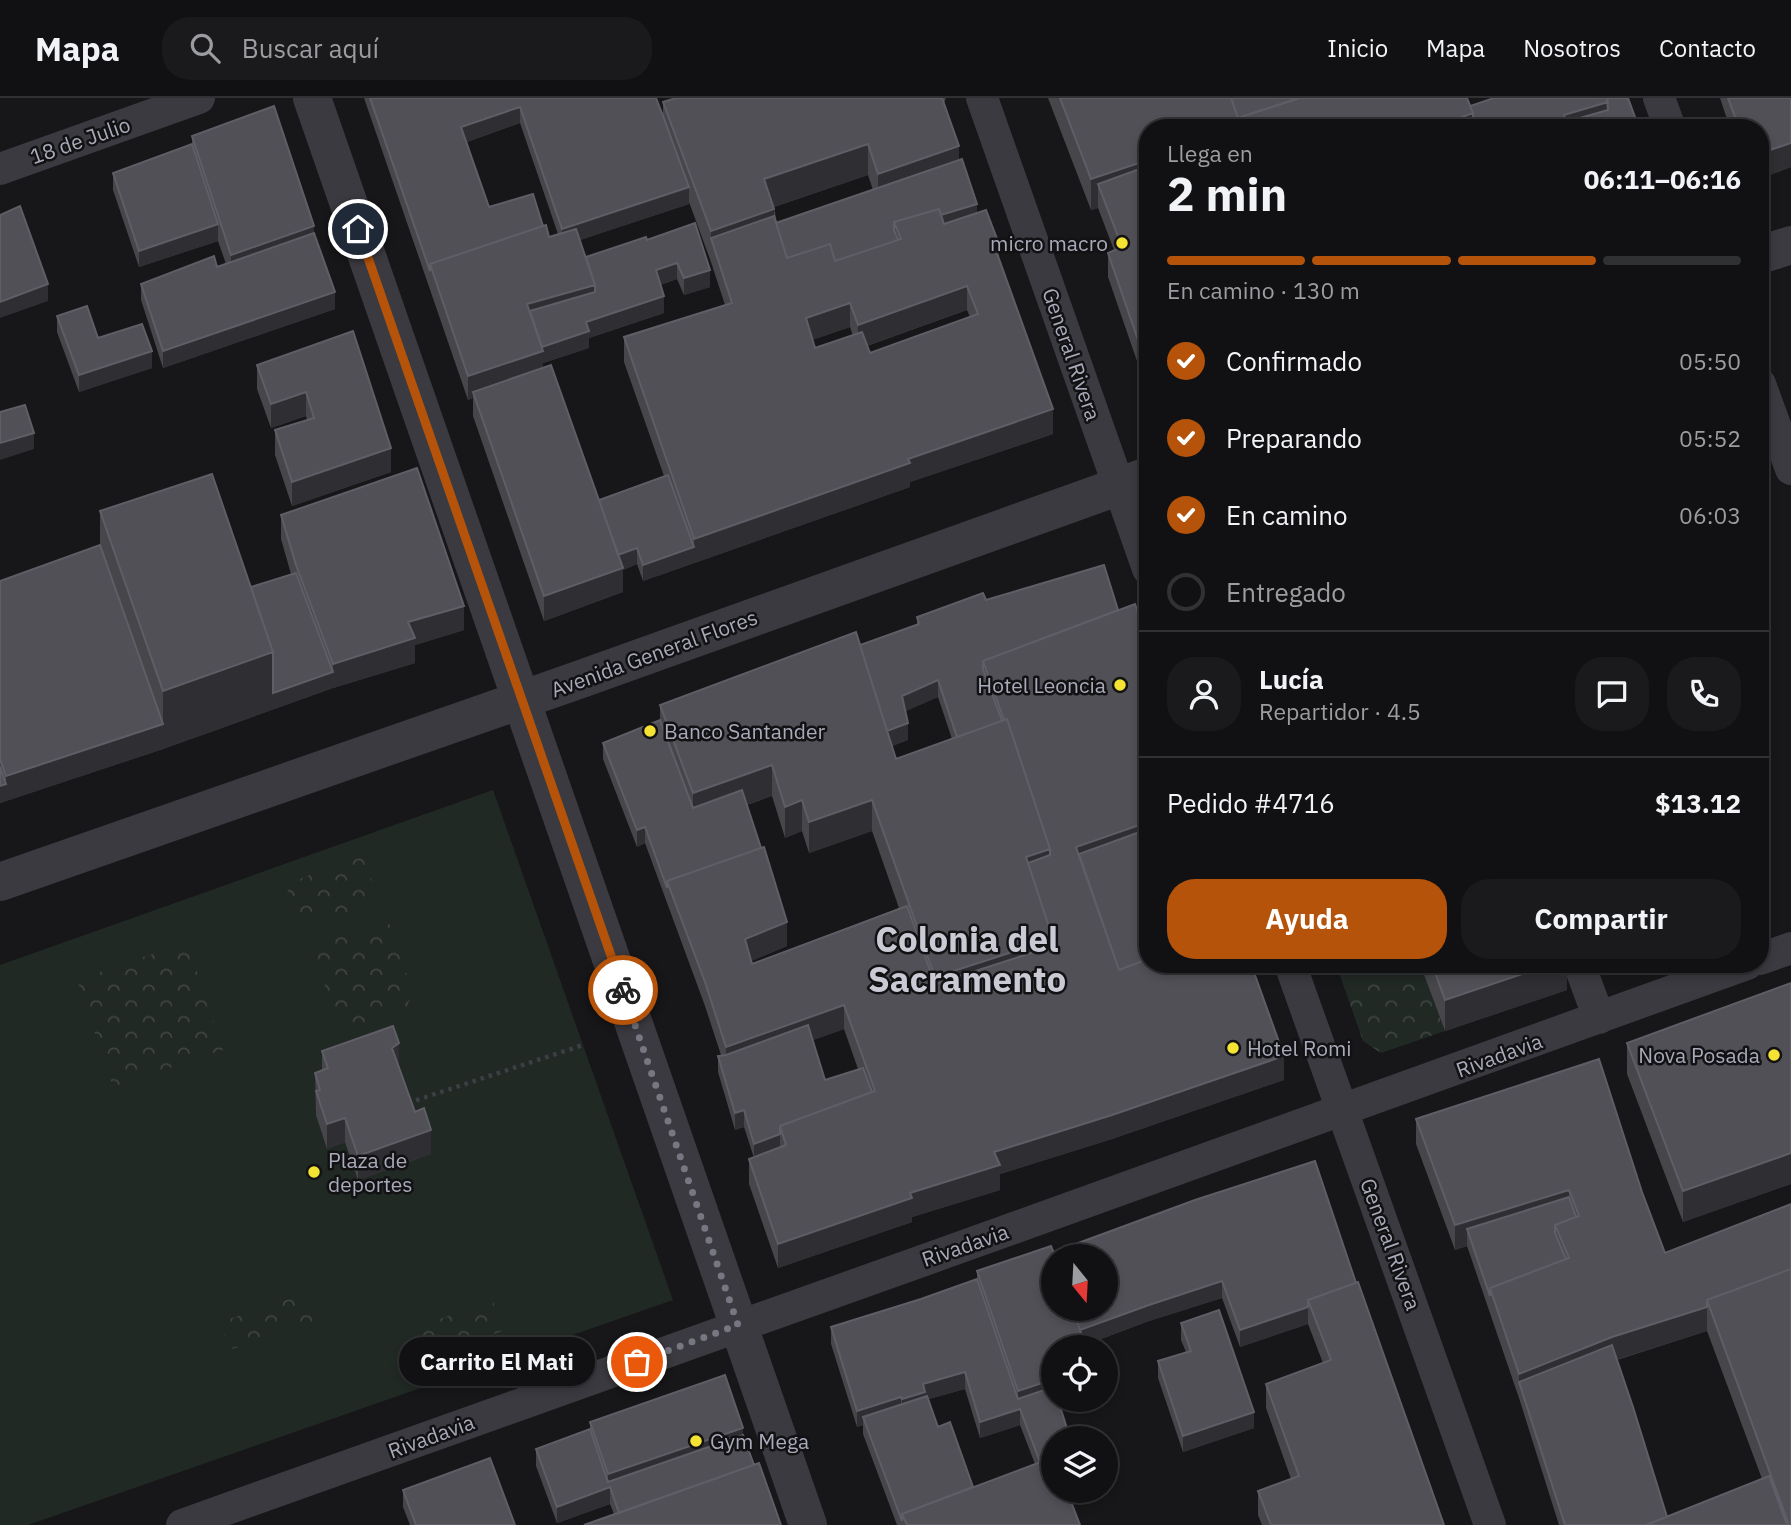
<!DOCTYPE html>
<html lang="es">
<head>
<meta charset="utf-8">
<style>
  :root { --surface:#111113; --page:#1a1a1c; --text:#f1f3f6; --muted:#9c9da0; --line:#303133; --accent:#b45309 }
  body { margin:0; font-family:"IBM Plex Sans",sans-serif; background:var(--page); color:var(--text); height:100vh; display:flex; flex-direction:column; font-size:26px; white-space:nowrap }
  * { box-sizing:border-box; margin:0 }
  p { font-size:23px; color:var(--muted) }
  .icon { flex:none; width:38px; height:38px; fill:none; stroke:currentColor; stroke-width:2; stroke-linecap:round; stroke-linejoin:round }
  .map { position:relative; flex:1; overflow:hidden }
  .sheet { position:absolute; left:1139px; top:21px; width:630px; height:854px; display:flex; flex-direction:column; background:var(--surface); border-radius:28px; box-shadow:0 4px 10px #0003,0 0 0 2px var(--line) }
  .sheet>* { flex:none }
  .needle { width:46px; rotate:162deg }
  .controls { position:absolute; left:1041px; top:1146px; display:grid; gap:14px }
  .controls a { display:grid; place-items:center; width:77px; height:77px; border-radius:50%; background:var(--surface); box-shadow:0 4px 10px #0003,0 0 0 2px var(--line); font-size:35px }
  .pin { position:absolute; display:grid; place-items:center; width:60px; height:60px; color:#fff; margin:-30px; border:4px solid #fff; border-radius:50%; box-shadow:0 2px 7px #0007 }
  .courier { position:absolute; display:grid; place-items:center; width:70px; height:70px; margin:-35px; border:5px solid #b45309; border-radius:50%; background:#fff; color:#222; box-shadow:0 2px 9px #0007 }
  .bubble { position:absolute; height:49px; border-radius:24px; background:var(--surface); box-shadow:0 4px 10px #0003,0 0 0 2px var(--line); font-size:23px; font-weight:700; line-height:49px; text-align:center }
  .head em { font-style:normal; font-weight:700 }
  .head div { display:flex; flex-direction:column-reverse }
  .head { display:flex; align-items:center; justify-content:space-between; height:119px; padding:0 28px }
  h1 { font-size:46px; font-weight:700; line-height:52px }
  .bar { display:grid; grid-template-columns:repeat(4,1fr); gap:10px 7px; align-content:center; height:84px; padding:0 28px }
  .bar i { height:9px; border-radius:5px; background:var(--line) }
  .bar .active { background:var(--accent) }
  .bar p { grid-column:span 4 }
  .line { display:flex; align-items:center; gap:18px; padding:0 28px; border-top:2px solid var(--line) }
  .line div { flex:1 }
  .round { display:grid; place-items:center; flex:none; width:74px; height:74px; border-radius:28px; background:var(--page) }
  ol { padding:0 28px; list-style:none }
  li { display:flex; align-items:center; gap:21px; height:77px }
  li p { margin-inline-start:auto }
  li .icon { padding:7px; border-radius:50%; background:var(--accent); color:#fff; stroke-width:4 }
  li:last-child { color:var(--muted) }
  li i { width:38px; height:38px; border:4px solid var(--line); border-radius:50% }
  .primary-button { display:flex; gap:14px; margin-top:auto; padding:14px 28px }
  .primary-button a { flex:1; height:80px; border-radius:28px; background:var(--accent); color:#fff; font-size:28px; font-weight:700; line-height:80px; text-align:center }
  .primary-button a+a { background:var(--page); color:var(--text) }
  header { display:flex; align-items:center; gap:42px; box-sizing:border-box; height:98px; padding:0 35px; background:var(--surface); border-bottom:2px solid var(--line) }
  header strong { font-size:33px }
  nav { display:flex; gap:38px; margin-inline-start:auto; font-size:24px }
  .search { width:490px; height:63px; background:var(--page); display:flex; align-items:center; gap:18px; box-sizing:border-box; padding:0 24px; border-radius:28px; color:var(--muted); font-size:26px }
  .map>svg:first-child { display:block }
  .green { fill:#212924 }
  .park { fill:url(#park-crowns) }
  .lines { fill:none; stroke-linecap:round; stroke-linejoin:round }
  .path { stroke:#3e3e45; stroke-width:4.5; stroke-dasharray:3.5 5; stroke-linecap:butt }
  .minor { stroke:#3a3a40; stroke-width:32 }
  .tertiary { stroke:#3a3a40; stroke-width:38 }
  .wall { fill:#46464b; fill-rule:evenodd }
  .shaded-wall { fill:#2f2e32 }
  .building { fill:#515057; stroke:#5f5e66; stroke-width:2; fill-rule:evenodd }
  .done { stroke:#767781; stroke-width:7; stroke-dasharray:0 12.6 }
  .route { stroke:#b45309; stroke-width:9 }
  .poi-dot { fill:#f5e333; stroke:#121214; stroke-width:2.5 }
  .labels { text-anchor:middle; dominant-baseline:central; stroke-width:5; stroke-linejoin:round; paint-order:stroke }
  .street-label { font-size:21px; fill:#a9aab9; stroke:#121214 }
  .poi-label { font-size:21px; fill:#a9aab9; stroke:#121214; text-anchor:start }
  .town-label { font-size:35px; font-weight:bold; fill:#cacad5; stroke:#121214 }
</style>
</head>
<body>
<header>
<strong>Mapa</strong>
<div class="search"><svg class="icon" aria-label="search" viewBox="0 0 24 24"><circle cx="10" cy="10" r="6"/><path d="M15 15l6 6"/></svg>Buscar aquí</div>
<nav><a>Inicio</a><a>Mapa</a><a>Nosotros</a><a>Contacto</a></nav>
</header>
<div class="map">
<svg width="1791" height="1427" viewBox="0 0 1791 1427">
  <defs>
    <pattern id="park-crowns" width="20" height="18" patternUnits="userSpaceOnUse" patternTransform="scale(1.75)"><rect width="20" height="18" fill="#212924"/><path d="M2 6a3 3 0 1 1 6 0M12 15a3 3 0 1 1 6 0" fill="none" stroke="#3e4542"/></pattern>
  </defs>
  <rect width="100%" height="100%" fill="#171719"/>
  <path class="green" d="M493,692L673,1202L28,1427H0V867Z"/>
  <path class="park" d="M363,758L379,803L302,831L285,786Z
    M388,822L414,898L408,905L409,912L348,932L345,929L339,927L311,849Z
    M187,844L223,952L113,989L77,882Z
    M1336,866H1420L1445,933L1381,955L1363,943Z
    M311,1194L320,1222L229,1252L220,1224Z
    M493,1203L503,1233L426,1259L416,1229Z"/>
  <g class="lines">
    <path class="path" d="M408,1005L583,947"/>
    <path class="minor" d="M982,0L1148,471
      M1659,0L1670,30
      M0,71L199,0
      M1760,286L1791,371
      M1760,861L1791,850
      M1290,866L1490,1427
      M1579,866L1599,920
      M182,1427C704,1240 1226,1056 1747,866"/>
    <path class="tertiary" d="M312,0L808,1427
      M1760,157L1791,147
      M0,784L581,581L1148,378"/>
  </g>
  <path class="wall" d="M364,0H656L663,19V4L946,0L944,5L959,62L977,115L999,160L1053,336L910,384V389L643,483L637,466L623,472V494L544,523L473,318V300L468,302ZM520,25L558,136L549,139L543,128L489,109L467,44ZM868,77L873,92L777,125L774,109ZM689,104L711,164L725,207L624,239V264L664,378L599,402L543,270V265L589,250V240L664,215L660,187L677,181L684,197L710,189L647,142L586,159L580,142L689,106ZM967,212L970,219L870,255L867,248ZM850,229L853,238L815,250L812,242Z
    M1048,0H1295L1296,1L1470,8L1628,0L1148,30V295L1108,179V155L1114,152L1098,110L1091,112Z
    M1720,0H1791V69L1767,78L1760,75V30H1730Z
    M192,38L314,135L335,211L163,270L141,202V186L217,169L226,166L218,143L139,169L113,92V75L192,46Z
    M57,218L98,240L152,270L79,294L57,234Z
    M353,233L391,374L292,408L275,357V332L307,322L306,318L271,330L257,291V267Z
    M100,413L251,489L291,476L281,441V417L464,532L415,547V565L333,590L163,651L0,705V483L100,447Z
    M986,502L1148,866L1284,982L1112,1041L1000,1076V1092L912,1119V1124L778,1170L749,1086V1061L754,1060L744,1029L735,1032L718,974V958L721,957L705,908L645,745L637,749L603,661V645L660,622V607L860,547L917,527V519ZM938,599L952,641L896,661L892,648L908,642L905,613ZM772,698L785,740L802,733L809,755L872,733L899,810L752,866L751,863L787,848L747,707ZM844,931L858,971L825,982L813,942Z
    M1420,866H1567V892L1445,933Z
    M1791,885V1086L1683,1124L1627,976V945Z
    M322,953L399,969L431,1056L358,1082L345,1044L327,1051L316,1017L315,975L322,972Z
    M1416,1021L1642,1094L1665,1155L1791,1106V1427H1559L1519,1300L1467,1148L1455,1152L1416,1046ZM1707,1233L1762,1381L1667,1419L1617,1262Z
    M1054,1154L1356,1185L1444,1427H1262L1258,1417V1393L1291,1381L1266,1310V1286L1323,1265L1308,1226L1240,1249L1222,1200L1149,1223L1085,1247L1058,1304L1054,1393L1080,1427H897L863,1336V1327L857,1329L831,1246V1229L921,1201L977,1181V1173ZM965,1291L980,1340L1020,1327L1035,1366L973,1389L938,1329L929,1301Z
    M1181,1225L1254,1330L1183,1354L1158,1280V1263L1186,1254L1181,1242Z
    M590,1324L743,1337L754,1367L614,1416L610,1406L557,1425L536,1368V1351L590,1331Z
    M403,1392L515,1427H410L403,1409Z"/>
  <path class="shaded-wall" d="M1623,0L1608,28L1566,30L1564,17Z
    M520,9V25L461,46V29Z
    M1473,15V30H1434Z
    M1791,45V69L1767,78V53Z
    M868,46V77L764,112V81Z
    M959,48V79L878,107V76Z
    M1148,62V93L1098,86V110L1091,112V81Z
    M689,89V106L562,148V131Z
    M977,106V122L897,131Z
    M774,111V142L711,140V133Z
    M218,126V143L139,169V153Z
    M314,128V152L231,181V157Z
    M999,146V170L994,147Z
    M677,165V181L656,188V172Z
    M710,172V189L684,197V180Z
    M48,186V203L0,220V204Z
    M595,187V211L527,213V206Z
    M967,188V212L858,251V227Z
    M335,194V211L163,270V253Z
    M664,198V215L589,240V250L543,265V278L473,294V300L468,302V278L540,250L586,224Z
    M850,205V229L806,244V220Z
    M152,253V270L79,294V277Z
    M306,294V318L271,330V306Z
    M1053,311V336L910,384V389L643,483V467L694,449V441L908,361Z
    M34,335V351L0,362V345Z
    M391,350V374L292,408V384Z
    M637,450V466L623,472V494L544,523V498L616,457Z
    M464,508V532L415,547V565L333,590V566L408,524Z
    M273,554L333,574V590L163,651L0,705V688L6,686V678L163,626V593Z
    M938,582V599L902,615V598Z
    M908,625V642L883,651V635Z
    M772,667V698L693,726V695Z
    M802,702V733L785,740V709Z
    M872,702V733L809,755V724Z
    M1148,724V748L1082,771L1076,749Z
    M645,729V745L637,749V732Z
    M1050,751V781L1033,787L1026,759Z
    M787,824V848L745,866V841Z
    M1053,841V872L935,910V879Z
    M1552,866H1567V892L1445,933V902Z
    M844,907V931L726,973V949Z
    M399,945V969L392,950Z
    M1284,958V982L1112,1041L1000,1076V1092L912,1119V1124L778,1170V1146L910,1095L994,1054Z
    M744,1012V1029L735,1032V1015Z
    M345,1020V1044L327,1051V1026Z
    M431,1032V1056L358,1082V1058Z
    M780,1036V1053L754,1062V1046Z
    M1791,1055V1086L1683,1124V1093Z
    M1569,1092V1116L1467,1131V1148L1455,1152V1127Z
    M1222,1183V1200L1149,1223L1077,1250V1233L1149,1207Z
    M1308,1209V1226L1240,1249V1232Z
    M1707,1209V1233L1612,1263L1519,1284V1276L1612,1239Z
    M965,1274V1291L925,1302L902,1318V1301L923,1286Z
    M1054,1281V1302H1063L1022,1316L1020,1311V1327L980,1340V1324L1018,1312V1293Z
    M901,1299V1315L863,1319V1327L857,1329V1313Z
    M1254,1314V1330L1183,1354V1338Z
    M743,1330V1354L610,1389V1406L557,1425V1409L608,1390V1376Z"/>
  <path class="building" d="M370,0H656L663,18L689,89L562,131L520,9L461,29L489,109L533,96L543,128L430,166V173Z
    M676,0H942L959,48L878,76L868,46L764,81L774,111L711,133L663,4Z
    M1060,0H1231L1238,20L1300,0H1467L1473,15L1434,30H1148V62L1091,81Z
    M1231,0H1295L1296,1L1238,20Z
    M1494,0H1607L1608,4L1564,17L1568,30H1451L1473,22V15L1470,8Z
    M1607,0H1628L1639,30H1568L1566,24L1608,12Z
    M1728,0H1791V45L1767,53L1760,51V30H1739Z
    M274,8L314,128L231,157L192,38Z
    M192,46L218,126L139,153L113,75Z
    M962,61L977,106L941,117L939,111L894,124V132L898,142L835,163L830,146L787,160L776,125Z
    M1148,68V271L1108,155L1122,149L1098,86Z
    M20,108L48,186L0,204V117Z
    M939,111L944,126L986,112L999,146L994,147L1053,311L908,361L910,365L694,441L624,239L732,205L711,140L774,118L787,160L830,146L835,163L901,141L894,124ZM967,188L978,216L870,255L862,234L815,250L806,220L850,205L858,227Z
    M695,125L710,172L684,180L677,165L656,172L664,198L586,224L589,233L542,249L530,213L595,194V187L586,159L646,139L647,142Z
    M546,127L549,139L576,131L595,187L527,206L543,253L468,278L430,166Z
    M314,135L335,194L163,253L141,186L214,158L217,169Z
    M87,208L98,240L142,226L152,253L79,277L57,218Z
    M353,233L391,350L292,384L275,332L314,320L306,294L271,306L257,267Z
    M551,267L623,470L544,498L473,294Z
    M25,307L34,335L0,345V314Z
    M417,370L464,508L408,524L415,540L333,566L296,467L281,417Z
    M212,376L273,554L163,593L100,413Z
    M668,377L694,449L643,467L637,450L618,457L599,402Z
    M100,447L163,626L6,678L0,661V483Z
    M1104,467L1118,512L983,563V571L1002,623L957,639L938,582L902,598L908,625L887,633L860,547L919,526L917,519L983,495L986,502Z
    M296,475L333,574L273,595V554L251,489Z
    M1135,506L1148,543V724L1076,749L1119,872L1148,861V866H1251L1284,958L1112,1017L994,1054L1000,1067L910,1095L912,1100L778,1146L749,1061L786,1047L780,1028L875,993L844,907L726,949L705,884L667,783L764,749L787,824L745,841L752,866L907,808L935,886L1053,848V841L1028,765L1050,757V751L1007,621L1004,622L983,563Z
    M856,534L896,661L1007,621L1050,751L1026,759L1053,841L935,879L872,702L809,724L802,702L785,709L772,667L693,695L660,607Z
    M660,622L693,710L742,692L761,750L667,783V790L645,729L637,732L603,645Z
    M0,669L6,686L0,688Z
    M1148,731V861L1119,872L1079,756Z
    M1432,866H1552L1445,902Z
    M1791,885V1055L1683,1093L1627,945Z
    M808,927L825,982L863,970L872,994L780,1028V1036L754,1046L744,1012L735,1015L718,958L726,957Z
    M393,928L399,945L392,950L415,1014L424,1010L431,1032L358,1058L345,1020L327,1026L316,993L320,992L315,975L328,970L322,953Z
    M1599,961L1642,1094L1665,1155L1791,1106V1171L1707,1202V1209L1612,1239L1519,1276L1490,1190L1569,1160L1555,1127L1579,1118L1569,1092L1455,1127L1416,1021Z
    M1315,1063L1356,1185L1308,1202V1209L1240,1232L1222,1183L1149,1207L1080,1232L1073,1211H1106V1158H1055L1054,1154L1195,1102Z
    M1569,1099L1576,1119L1555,1127V1135L1566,1161L1490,1190V1198L1467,1131Z
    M1051,1148L1055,1158H1054V1211H1073L1086,1250H1054V1281L1018,1293L977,1173Z
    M1791,1171V1427H1789L1707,1202Z
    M977,1181L1018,1301L1053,1289L1054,1302H1058L1070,1340H1054V1359L1040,1364L1020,1311L980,1324L965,1274L923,1286L925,1294L902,1301L901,1299L857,1313L831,1229L921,1201Z
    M1358,1184L1444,1427H1271L1258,1393L1299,1378L1266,1286L1331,1262L1308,1202Z
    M1219,1212L1254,1314L1183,1338L1158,1263L1191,1253L1181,1225Z
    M1612,1247L1633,1309L1667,1419L1646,1427H1565L1519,1284Z
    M725,1277L743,1330L608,1376L590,1324Z
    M927,1298L938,1329L950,1324L973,1389L902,1416V1423L863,1319Z
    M590,1331L608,1384L743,1337L754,1367L619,1415L610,1389L557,1409L536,1351Z
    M1054,1359V1393H1067L1080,1427H907L902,1416Z
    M490,1360L515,1427H416L403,1392Z
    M759,1365L781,1427H584Z
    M1769,1378L1787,1427H1646Z"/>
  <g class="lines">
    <path class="done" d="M623,892L738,1227L637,1264"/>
    <path class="route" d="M358,131L623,892"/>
  </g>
  <g class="poi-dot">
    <circle cx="1122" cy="145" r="7"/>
    <circle cx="1120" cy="587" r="7"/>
    <circle cx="650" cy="633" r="7"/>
    <circle cx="1233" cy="950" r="7"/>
    <circle cx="1774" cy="957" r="7"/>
    <circle cx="314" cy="1074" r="7"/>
    <circle cx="696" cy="1343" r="7"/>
  </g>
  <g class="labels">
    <g class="street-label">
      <text transform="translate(80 42) rotate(-19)">18 de Julio</text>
      <text transform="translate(1072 256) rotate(71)">General Rivera</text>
      <text transform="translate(654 555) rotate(-20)">Avenida General Flores</text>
      <text transform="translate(1499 957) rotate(-20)">Rivadavia</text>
      <text transform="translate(1391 1146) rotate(70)">General Rivera</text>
      <text transform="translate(965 1147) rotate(-19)">Rivadavia</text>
      <text transform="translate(431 1338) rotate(-20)">Rivadavia</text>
    </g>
    <g class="poi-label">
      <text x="1108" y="145" text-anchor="end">micro macro</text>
      <text x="1106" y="587" text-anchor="end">Hotel Leoncia</text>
      <text x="664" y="633">Banco Santander</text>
      <text x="1247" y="950">Hotel Romi</text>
      <text x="1760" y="957" text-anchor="end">Nova Posada</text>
      <text x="328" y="1062">Plaza de<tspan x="328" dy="24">deportes</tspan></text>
      <text x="710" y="1343">Gym Mega</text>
    </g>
    <g class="town-label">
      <text x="967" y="841">Colonia del<tspan x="967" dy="40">Sacramento</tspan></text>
    </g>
  </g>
</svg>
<div class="controls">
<a><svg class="needle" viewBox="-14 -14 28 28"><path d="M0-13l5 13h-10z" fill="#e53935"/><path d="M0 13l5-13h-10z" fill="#9c9da0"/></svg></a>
<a><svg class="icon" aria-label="locate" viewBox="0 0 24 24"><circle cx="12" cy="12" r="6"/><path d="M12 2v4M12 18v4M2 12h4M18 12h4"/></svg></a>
<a><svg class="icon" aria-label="layers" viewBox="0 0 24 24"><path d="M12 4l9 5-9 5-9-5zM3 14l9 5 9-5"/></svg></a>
</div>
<div class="pin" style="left:637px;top:1264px;background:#ea580c"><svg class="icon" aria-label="bag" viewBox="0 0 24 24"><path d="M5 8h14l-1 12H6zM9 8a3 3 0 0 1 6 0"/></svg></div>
<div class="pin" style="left:358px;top:131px;background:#1f2937"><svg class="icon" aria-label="home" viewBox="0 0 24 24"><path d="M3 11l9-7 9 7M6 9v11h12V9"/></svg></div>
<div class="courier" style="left:623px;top:892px"><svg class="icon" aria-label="bike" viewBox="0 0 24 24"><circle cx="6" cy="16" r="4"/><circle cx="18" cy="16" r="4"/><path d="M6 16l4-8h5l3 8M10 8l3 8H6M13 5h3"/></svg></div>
<div class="bubble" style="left:399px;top:1239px;width:196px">Carrito El Mati</div>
<section class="sheet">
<div class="head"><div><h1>2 min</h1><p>Llega en</p></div><em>06:11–06:16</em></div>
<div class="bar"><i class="active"></i><i class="active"></i><i class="active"></i><i></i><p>En camino · 130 m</p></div>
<ol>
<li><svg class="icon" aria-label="check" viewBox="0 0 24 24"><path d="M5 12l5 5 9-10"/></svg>Confirmado<p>05:50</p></li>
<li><svg class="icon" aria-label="check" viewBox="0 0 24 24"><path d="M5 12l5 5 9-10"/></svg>Preparando<p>05:52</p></li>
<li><svg class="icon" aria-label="check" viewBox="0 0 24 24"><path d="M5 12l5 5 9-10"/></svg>En camino<p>06:03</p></li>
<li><i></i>Entregado</li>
</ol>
<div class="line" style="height:126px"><a class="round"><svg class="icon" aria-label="person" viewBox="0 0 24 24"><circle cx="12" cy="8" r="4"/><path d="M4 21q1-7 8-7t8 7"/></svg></a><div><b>Lucía</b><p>Repartidor · 4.5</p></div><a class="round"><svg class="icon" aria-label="chat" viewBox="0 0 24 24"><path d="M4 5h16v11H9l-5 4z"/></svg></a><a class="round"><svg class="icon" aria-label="phone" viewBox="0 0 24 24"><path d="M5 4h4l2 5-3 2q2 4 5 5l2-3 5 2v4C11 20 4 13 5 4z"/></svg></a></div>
<div class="line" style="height:91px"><div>Pedido #4716</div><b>$13.12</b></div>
<div class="primary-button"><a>Ayuda</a><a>Compartir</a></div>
</section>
</div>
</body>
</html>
